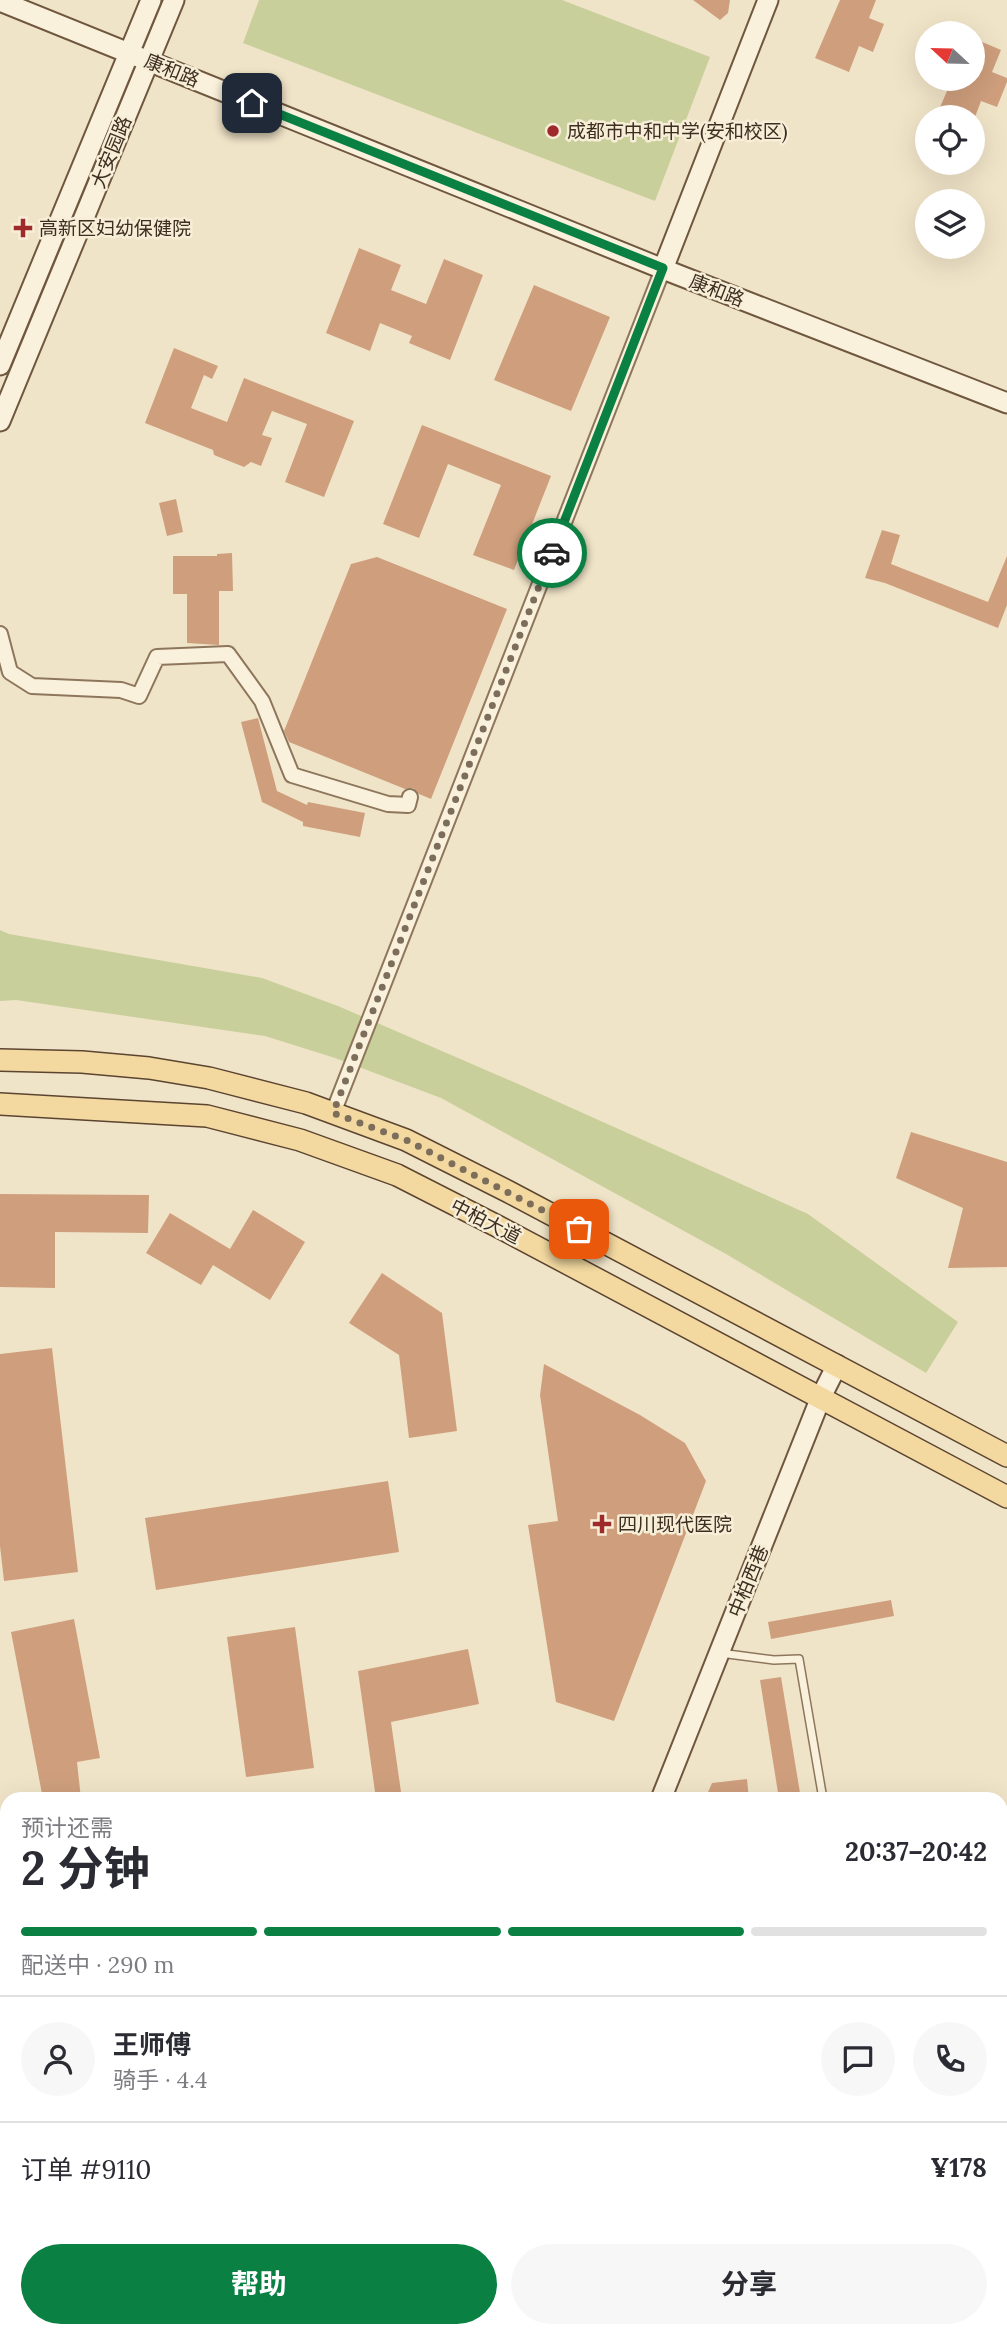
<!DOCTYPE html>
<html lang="zh">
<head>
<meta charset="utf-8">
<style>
  :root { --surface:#fff; --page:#f7f7f7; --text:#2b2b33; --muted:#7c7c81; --line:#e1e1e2; --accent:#0b8043 }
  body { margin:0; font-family:Lora,"Noto Sans SC",serif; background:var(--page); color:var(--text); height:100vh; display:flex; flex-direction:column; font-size:26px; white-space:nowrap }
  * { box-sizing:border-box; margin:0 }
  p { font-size:23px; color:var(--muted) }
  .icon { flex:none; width:38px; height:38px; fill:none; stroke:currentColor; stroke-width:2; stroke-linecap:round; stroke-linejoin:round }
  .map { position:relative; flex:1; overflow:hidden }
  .drawer { position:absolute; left:0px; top:1792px; width:1008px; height:546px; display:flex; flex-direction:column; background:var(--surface); border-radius:21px 21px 0 0; box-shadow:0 7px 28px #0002 }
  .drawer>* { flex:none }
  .needle { width:46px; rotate:292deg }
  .tools { position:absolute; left:915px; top:21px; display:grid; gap:14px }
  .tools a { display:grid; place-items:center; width:70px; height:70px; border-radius:50%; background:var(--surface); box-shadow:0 7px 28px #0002; font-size:35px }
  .pin { position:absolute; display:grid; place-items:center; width:60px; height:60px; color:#fff; margin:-30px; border-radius:14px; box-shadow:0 4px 10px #0006 }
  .courier { position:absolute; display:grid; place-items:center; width:70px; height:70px; margin:-35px; border:5px solid #0b8043; border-radius:50%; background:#fff; color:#222; box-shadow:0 2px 9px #0007 }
  .overview em { font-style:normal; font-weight:700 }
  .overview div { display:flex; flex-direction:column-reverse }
  .overview { display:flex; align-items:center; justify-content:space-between; height:119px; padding:0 21px }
  h1 { font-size:46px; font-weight:700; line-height:52px }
  .bar { display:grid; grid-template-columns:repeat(4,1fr); gap:10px 7px; align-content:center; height:84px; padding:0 21px }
  .bar i { height:9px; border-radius:5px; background:var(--line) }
  .bar .selected { background:var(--accent) }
  .bar p { grid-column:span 4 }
  .line { display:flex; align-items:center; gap:18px; padding:0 21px; border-top:2px solid var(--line) }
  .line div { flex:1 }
  .round { display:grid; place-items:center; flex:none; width:74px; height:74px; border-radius:37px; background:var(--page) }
  .primary-button { display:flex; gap:14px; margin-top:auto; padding:14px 21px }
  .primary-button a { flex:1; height:80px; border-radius:42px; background:var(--accent); color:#fff; font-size:28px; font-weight:700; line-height:80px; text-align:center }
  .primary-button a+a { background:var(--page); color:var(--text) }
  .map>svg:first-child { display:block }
  .green { fill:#c9cf9b }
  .building { fill:#cf9f7d }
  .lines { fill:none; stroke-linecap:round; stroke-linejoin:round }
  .lane-casing { stroke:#8d765c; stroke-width:10 }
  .street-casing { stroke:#8d765c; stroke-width:18 }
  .secondary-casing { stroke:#6f573f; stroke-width:23 }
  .primary-casing { stroke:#5b4430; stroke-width:24 }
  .lane { stroke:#faf1dc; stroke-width:7 }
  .street { stroke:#faf1dc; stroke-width:14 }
  .secondary { stroke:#faf1dc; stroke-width:19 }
  .primary { stroke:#f3d9a0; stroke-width:21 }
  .done { stroke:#7c6e5b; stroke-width:7; stroke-dasharray:0 12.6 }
  .route { stroke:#0b8043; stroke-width:9 }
  .poi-dot { fill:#9e2a2b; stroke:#f7eed8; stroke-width:2.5 }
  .labels { text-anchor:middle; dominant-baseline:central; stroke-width:5; stroke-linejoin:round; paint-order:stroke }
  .street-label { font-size:19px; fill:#3d2e20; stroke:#f7eed8 }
  .poi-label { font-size:19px; fill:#3d2e20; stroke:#f7eed8; text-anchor:start }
</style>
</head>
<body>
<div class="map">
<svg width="1007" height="2338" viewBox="0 0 1007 2338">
  <rect width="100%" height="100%" fill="#f0e4c8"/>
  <path class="green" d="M259,0H562L710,57L655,201L243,43Z
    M0,930L9,934L262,978L338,1006L516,1083L808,1214L958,1322L926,1373L726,1254L441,1098L335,1058L265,1036L16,1000L0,1001Z"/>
  <path class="building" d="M693,0H730L728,13L720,20Z
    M840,0H876L869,18L884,24L873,52L859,46L849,72L815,58Z
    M973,38L1001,50L992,72L1007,78V82L997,107L981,101L975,117H950L938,112L950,84L959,87L962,79H973Z
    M359,248L401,265L391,290L426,304L444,259L483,275L450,360L409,343L412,336L380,323L370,351L326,333Z
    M534,285L610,317L571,411L494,380Z
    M174,348L218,366L212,379L204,375L191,408L227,422L244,378L354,421L324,497L285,482L307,424L272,411L262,435L272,438L261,466L251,462L244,467L214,455L213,450L145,423Z
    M422,425L551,476L514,570L473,555L501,485L448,464L419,538L383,524Z
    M176,499L183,532L167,536L159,503Z
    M882,530L900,535L891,564L988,602L1007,556V605L998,628L885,583L865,578Z
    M232,553L233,591H219V645L187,643V594H173V556H217V554Z
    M377,557L507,609L431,799L419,794L413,788L405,789L289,742L284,731L351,564Z
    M258,718L277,791L307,805L308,802L365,813L360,837L303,826V822L262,802L241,722Z
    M911,1132L1007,1162V1267L948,1268L963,1208L896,1178Z
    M0,1194L149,1195L148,1233L55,1232V1288L0,1287Z
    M253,1210L305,1242L270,1300L213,1265L201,1285L146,1253L170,1213L230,1249Z
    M382,1273L442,1313L457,1431L409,1438L399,1355L349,1323Z
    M52,1348L78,1572L4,1581L0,1546V1354Z
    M544,1364L640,1415L685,1443L706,1481L614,1721L556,1702L528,1525L558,1521L540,1395Z
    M388,1481L399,1552L156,1590L145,1518Z
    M891,1600L894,1616L771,1639L768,1622Z
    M74,1619L100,1758L77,1762L81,1799H43L11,1632Z
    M295,1627L314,1768L246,1777L227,1637Z
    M468,1649L479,1704L391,1722L402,1799H376L358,1671Z
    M781,1677L801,1799H779L760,1680Z
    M747,1779L749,1799H705L712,1783Z"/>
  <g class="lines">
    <defs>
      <path id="lane" d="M720,1653L774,1660L799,1659L823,1799"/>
      <path id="street" d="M0,634L10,672L32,686L121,690L139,696L157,657L228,654L262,701L292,775L388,804L408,805L410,797
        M333,1113L663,269
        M0,2303L7,2301
        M55,2331L57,2338"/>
      <path id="secondary" d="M0,1L663,269L1007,403
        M663,269L768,0
        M0,365L151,0
        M0,421L174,0
        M661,1799L821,1397L837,1365
        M0,2020L7,2019
        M1001,2093L1007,2095
        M448,2338L450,2331"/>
      <path id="primary" d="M0,1060L82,1062L149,1068L209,1078L306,1103L406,1140L509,1192L1007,1456
        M0,1104L207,1116L300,1140L397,1175L497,1226L1007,1497"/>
    </defs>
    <use href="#lane" class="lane-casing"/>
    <use href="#street" class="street-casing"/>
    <use href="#secondary" class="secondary-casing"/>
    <use href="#primary" class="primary-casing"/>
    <use href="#lane" class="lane"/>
    <use href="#street" class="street"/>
    <use href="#secondary" class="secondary"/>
    <use href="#primary" class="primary"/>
  </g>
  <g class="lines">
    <path class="done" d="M552,553L333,1113L406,1140L579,1229"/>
    <path class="route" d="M252,103L663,268L552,553"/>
  </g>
  <g class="poi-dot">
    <circle cx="553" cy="131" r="7"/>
    <path d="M19.5 217.5h7v7h7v7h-7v7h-7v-7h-7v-7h7z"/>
    <path d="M598.5 1513.5h7v7h7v7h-7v7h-7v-7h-7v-7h7z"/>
  </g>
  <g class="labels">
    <g class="street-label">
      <text transform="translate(172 70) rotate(22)">康和路</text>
      <text transform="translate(111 152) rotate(-68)">大安园路</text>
      <text transform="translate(717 290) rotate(21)">康和路</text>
      <text transform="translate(486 1221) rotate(27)">中柏大道</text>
      <text transform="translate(748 1581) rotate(-68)">中柏西巷</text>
    </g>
    <g class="poi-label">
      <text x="567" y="131">成都市中和中学(安和校区)</text>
      <text x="39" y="228">高新区妇幼保健院</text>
      <text x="618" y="1524">四川现代医院</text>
    </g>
  </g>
</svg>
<div class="tools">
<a><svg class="needle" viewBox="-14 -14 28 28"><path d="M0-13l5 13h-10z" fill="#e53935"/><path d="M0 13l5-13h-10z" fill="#7c7c81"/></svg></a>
<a><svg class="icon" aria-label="locate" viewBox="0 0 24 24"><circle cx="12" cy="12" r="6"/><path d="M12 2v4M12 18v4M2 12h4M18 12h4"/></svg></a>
<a><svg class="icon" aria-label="layers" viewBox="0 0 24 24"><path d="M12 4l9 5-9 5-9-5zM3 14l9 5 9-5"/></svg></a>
</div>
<div class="pin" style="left:579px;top:1229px;background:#ea580c"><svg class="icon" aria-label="bag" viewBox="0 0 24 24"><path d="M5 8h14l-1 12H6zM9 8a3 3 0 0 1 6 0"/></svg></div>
<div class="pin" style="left:252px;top:103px;background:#1f2937"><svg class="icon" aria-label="home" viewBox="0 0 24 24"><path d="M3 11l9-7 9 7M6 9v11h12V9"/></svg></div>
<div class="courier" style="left:552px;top:553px"><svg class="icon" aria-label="car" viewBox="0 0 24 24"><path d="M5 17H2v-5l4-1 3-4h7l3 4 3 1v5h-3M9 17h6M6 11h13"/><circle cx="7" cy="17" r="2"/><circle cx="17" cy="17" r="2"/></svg></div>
<section class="drawer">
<div class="overview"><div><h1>2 分钟</h1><p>预计还需</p></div><em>20:37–20:42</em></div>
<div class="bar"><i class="selected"></i><i class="selected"></i><i class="selected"></i><i></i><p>配送中 · 290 m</p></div>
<div class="line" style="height:126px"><a class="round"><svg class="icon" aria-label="person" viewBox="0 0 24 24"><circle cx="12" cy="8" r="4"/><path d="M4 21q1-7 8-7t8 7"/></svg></a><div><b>王师傅</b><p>骑手 · 4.4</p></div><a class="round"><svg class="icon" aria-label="chat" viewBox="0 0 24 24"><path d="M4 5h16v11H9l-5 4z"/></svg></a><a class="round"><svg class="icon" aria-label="phone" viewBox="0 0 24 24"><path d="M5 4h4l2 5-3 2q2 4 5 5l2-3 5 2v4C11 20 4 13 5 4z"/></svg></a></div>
<div class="line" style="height:91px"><div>订单 #9110</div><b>¥178</b></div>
<div class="primary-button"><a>帮助</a><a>分享</a></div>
</section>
</div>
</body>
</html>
